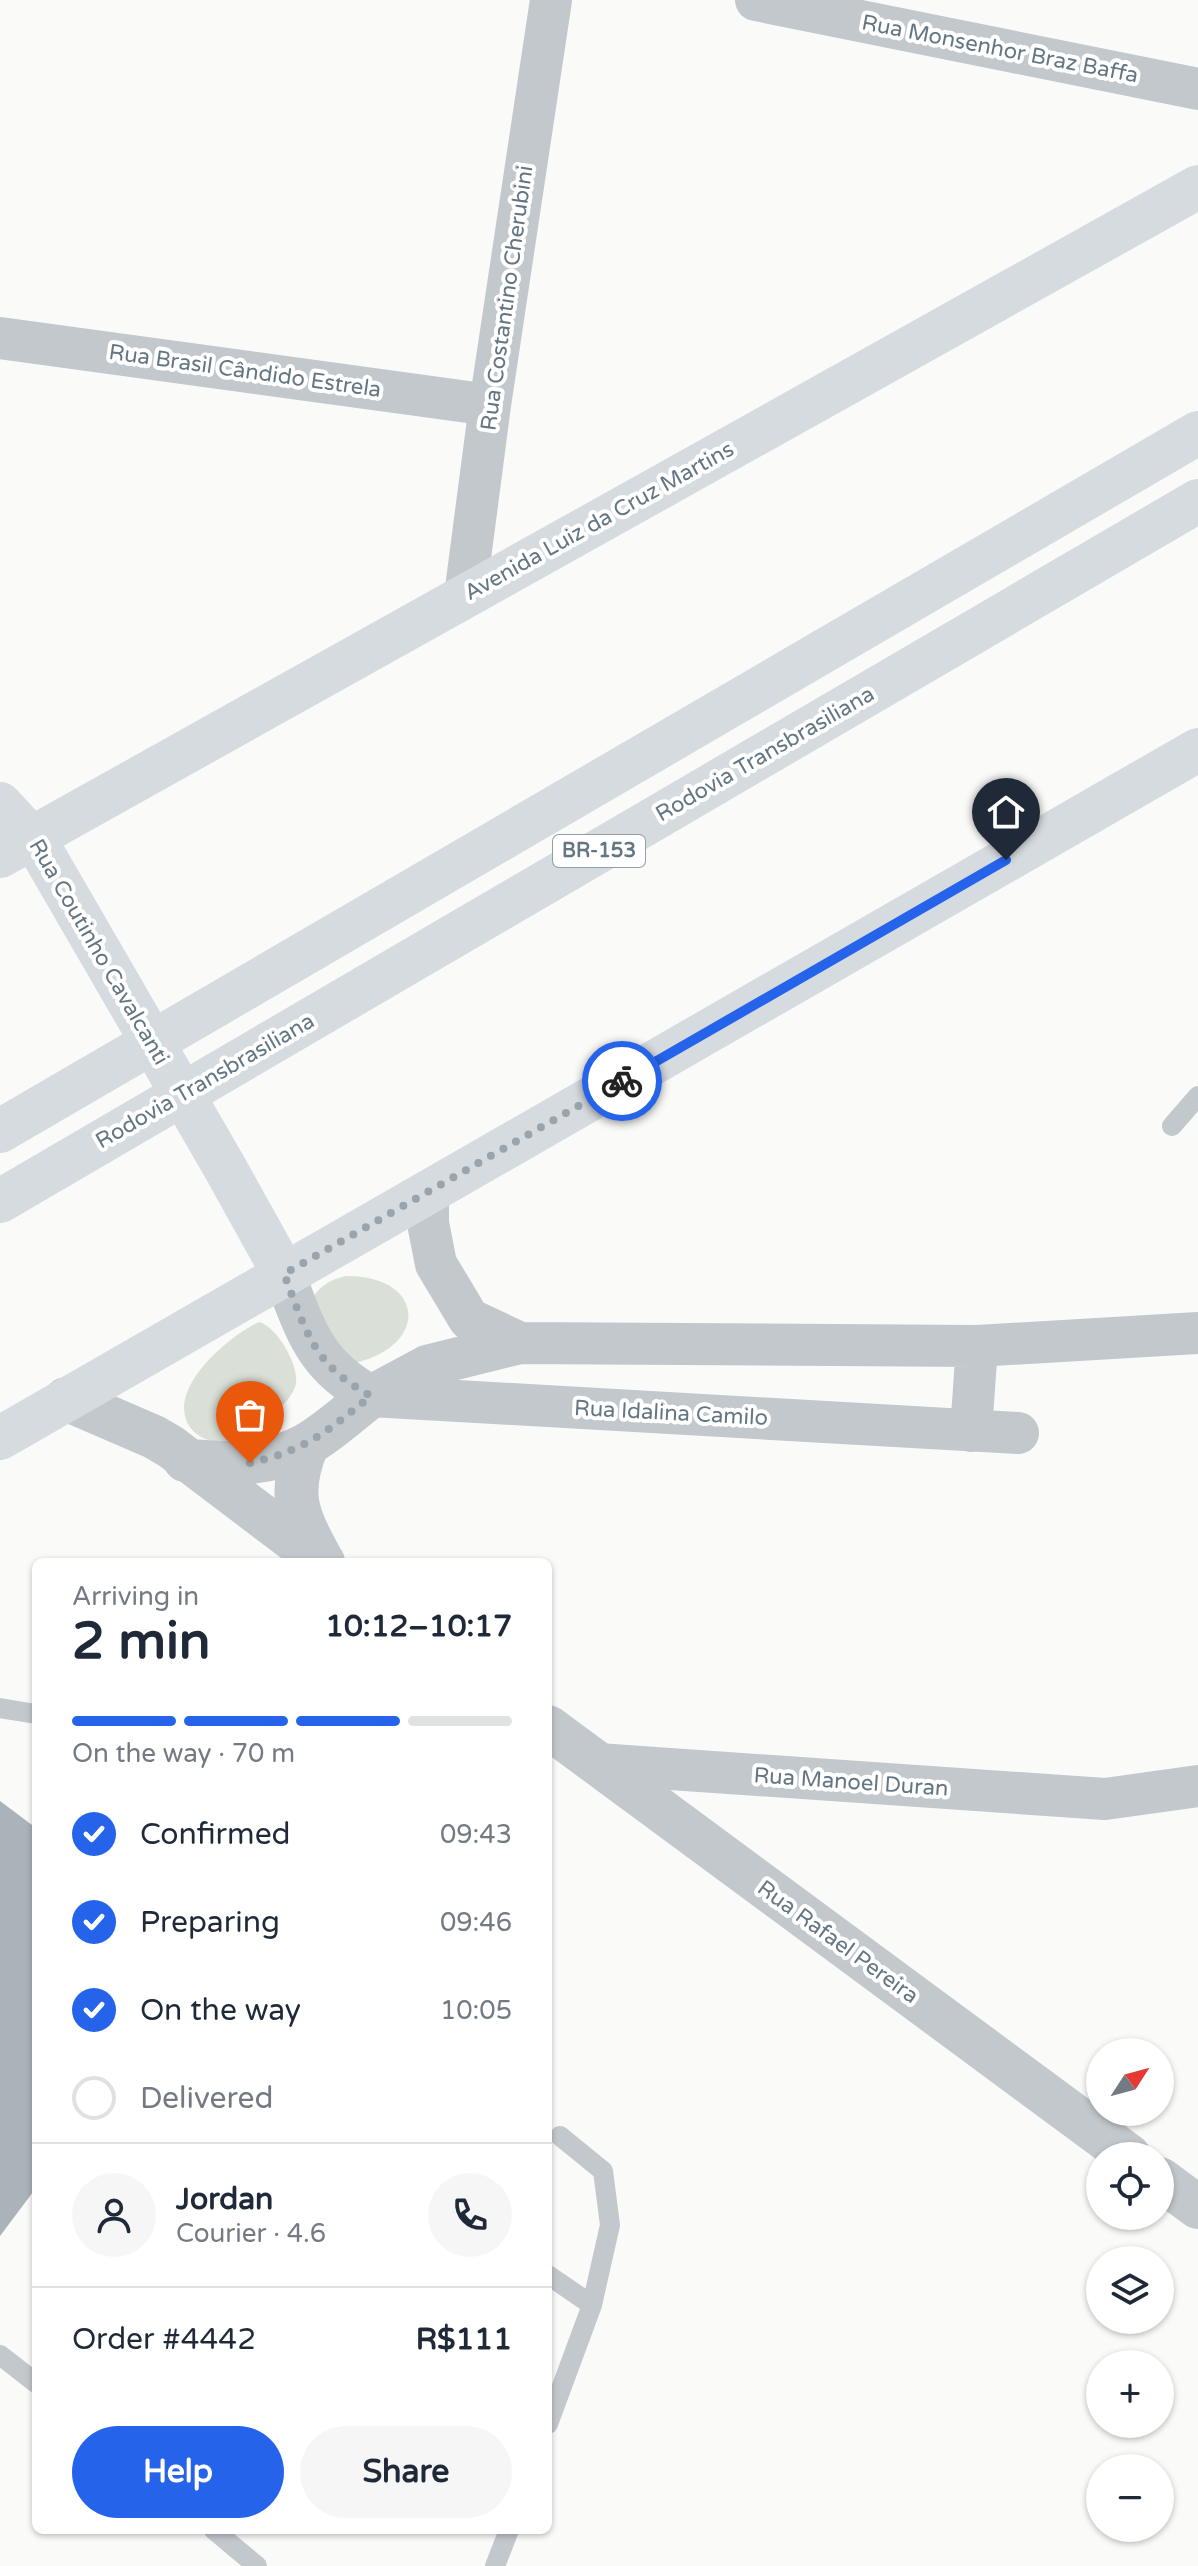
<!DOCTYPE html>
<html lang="en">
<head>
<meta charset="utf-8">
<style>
  :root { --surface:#fff; --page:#f6f6f7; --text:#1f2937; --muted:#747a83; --line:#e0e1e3; --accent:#2563eb }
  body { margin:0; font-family:"Varela Round",sans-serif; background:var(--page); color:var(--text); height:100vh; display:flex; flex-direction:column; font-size:30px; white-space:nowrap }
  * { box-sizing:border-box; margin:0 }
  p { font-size:26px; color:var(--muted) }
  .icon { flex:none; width:44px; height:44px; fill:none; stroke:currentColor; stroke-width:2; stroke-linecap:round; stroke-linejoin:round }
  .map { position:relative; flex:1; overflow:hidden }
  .sheet { position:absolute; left:32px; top:1558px; width:520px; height:976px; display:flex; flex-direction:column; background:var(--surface); border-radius:12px; box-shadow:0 2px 6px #0004 }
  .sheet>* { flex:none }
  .needle { width:52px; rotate:54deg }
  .buttons { position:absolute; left:1086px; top:2038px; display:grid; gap:16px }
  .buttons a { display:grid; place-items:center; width:88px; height:88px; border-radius:50%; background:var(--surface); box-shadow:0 2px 6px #0004; font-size:40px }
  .pin { position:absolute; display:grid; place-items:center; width:68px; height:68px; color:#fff; margin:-82px -34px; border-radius:50% 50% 50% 0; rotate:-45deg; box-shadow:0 0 8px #0007 }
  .pin .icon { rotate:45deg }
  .courier { position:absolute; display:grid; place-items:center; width:80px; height:80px; margin:-40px; border:6px solid #2563eb; border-radius:50%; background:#fff; color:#222; box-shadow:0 2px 10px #0007 }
  .headline em { font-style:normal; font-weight:700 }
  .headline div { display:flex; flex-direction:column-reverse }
  .headline { display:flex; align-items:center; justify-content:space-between; height:136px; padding:0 40px }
  h1 { font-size:52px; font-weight:700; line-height:60px }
  .bar { display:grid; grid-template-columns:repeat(4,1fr); gap:12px 8px; align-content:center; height:96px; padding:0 40px }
  .bar i { height:10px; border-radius:6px; background:var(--line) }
  .bar .on { background:var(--accent) }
  .bar p { grid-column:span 4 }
  .line { display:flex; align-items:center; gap:20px; padding:0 40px; border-top:2px solid var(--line) }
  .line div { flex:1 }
  .round { display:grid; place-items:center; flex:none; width:84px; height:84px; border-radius:42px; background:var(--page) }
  ol { padding:0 40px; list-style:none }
  li { display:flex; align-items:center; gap:24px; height:88px }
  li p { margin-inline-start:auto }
  li .icon { padding:8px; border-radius:50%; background:var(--accent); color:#fff; stroke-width:4 }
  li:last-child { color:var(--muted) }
  li i { width:44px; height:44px; border:4px solid var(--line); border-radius:50% }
  .button { display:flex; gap:16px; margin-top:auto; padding:16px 40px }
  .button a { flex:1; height:92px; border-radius:48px; background:var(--accent); color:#fff; font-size:32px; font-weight:700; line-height:92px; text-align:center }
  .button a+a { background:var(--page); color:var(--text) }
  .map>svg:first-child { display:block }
  .green { fill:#dadfd7 }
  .building { fill:#aab3b9 }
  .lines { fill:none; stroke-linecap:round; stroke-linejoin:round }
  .service { stroke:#c3c8cc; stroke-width:20 }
  .minor { stroke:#c3c8cc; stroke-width:42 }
  .tertiary { stroke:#c3c8cc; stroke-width:44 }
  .secondary { stroke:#d6dbdf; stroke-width:44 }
  .motorway { stroke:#d6dbdf; stroke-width:44 }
  .done { stroke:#99a4ac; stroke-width:8; stroke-dasharray:0 14.4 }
  .route { stroke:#2563eb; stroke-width:10 }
  .labels { text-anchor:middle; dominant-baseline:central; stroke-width:8; stroke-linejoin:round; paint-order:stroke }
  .shield { fill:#fff; stroke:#939fa8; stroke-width:2 }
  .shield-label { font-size:20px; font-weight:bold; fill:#657683 }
  .street-label { font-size:22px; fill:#657683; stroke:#fff }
</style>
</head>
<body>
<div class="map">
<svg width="1198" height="2566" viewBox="0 0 1198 2566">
  <rect width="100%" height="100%" fill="#fafaf8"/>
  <path class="green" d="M346,1276C428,1276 429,1349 350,1364L309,1305C316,1288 328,1280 346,1276Z
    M259,1322C277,1326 302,1369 295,1387C288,1408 242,1444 218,1442C206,1441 194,1435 188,1424C168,1387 230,1335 259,1322Z"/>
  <path class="building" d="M0,1801L36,1828V2188L0,2236Z"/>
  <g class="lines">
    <path class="service" d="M1172,1126L1198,1096
      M0,1708L36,1714
      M548,2275L592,2305
      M0,2355L36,2383
      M548,2424L592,2305L610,2225L603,2171L560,2136
      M214,2530L257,2566
      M495,2566L509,2530"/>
    <path class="minor" d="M756,0L1198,89
      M0,338L490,405
      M465,596L490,405L551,0
      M428,1193V1223L436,1264L469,1319L520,1343
      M284,1274C306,1331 314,1365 371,1396L1018,1433
      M371,1396L427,1366L520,1343L977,1346L1198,1333
      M971,1431L977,1346
      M598,1764L1105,1799L1198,1786"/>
    <path class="tertiary" d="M66,1399L154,1437L171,1447L323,1562
      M307,1445C287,1494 297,1515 321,1559
      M185,1460C226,1465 269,1466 306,1445C329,1432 350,1412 371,1396
      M548,1727L1129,2156
      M1160,2179L1198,2207"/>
    <path class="secondary" d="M0,804L38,845L224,1166L284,1274
      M0,856L1198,187
      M0,1438L1198,750"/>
    <path class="motorway" d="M0,1131L1198,433
      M0,1201L1198,501"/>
  </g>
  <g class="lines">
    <path class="done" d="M250,1463C307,1450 327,1431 371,1396C313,1365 306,1331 284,1274L622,1081"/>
    <path class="route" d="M622,1081L1006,860"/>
  </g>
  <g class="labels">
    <rect class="shield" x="553" y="835" width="92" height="32" rx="6"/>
    <g class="shield-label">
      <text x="599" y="851">BR-153</text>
    </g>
    <g class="street-label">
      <text transform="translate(1000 49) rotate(11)">Rua Monsenhor Braz Baffa</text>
      <text transform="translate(507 298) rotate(-82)">Rua Costantino Cherubini</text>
      <text transform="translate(245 371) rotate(8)">Rua Brasil Cândido Estrela</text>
      <text transform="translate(599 521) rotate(-29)">Avenida Luiz da Cruz Martins</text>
      <text transform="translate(765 754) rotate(-30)">Rodovia Transbrasiliana</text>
      <text transform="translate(99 952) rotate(60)">Rua Coutinho Cavalcanti</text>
      <text transform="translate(205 1081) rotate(-30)">Rodovia Transbrasiliana</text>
      <text transform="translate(671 1413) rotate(3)">Rua Idalina Camilo</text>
      <text transform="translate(851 1782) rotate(4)">Rua Manoel Duran</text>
      <text transform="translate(838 1942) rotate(36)">Rua Rafael Pereira</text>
    </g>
  </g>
</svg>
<div class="buttons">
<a><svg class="needle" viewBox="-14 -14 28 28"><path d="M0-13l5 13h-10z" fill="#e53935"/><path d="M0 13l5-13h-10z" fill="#747a83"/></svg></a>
<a><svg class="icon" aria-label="locate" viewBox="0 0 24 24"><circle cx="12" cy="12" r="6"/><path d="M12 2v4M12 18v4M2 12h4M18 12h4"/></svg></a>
<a><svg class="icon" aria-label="layers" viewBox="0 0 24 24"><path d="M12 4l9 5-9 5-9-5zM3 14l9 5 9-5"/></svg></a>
<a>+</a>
<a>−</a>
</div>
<div class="pin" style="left:250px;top:1463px;background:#ea580c"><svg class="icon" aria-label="bag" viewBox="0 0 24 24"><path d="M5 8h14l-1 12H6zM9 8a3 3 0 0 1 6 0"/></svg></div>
<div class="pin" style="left:1006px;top:860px;background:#1f2937"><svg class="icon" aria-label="home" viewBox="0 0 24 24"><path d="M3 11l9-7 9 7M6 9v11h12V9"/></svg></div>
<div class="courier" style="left:622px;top:1081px"><svg class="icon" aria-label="bike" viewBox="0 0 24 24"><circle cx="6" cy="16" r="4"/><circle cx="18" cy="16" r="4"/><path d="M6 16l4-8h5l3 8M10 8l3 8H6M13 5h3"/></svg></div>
<section class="sheet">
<div class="headline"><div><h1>2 min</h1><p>Arriving in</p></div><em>10:12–10:17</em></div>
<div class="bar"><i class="on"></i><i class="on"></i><i class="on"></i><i></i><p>On the way · 70 m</p></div>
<ol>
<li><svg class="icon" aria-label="check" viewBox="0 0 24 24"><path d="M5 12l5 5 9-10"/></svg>Confirmed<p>09:43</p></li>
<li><svg class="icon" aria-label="check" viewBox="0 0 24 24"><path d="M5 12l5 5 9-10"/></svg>Preparing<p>09:46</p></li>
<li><svg class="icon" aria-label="check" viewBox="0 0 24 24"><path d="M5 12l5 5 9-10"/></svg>On the way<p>10:05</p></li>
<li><i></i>Delivered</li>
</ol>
<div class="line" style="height:144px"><a class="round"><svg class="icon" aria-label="person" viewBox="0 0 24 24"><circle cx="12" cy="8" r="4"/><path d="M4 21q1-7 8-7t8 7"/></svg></a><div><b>Jordan</b><p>Courier · 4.6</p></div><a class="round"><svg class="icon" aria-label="phone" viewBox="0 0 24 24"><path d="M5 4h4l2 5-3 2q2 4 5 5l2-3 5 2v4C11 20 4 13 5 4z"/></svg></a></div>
<div class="line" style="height:104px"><div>Order #4442</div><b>R$111</b></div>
<div class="button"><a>Help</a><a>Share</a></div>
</section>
</div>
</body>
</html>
